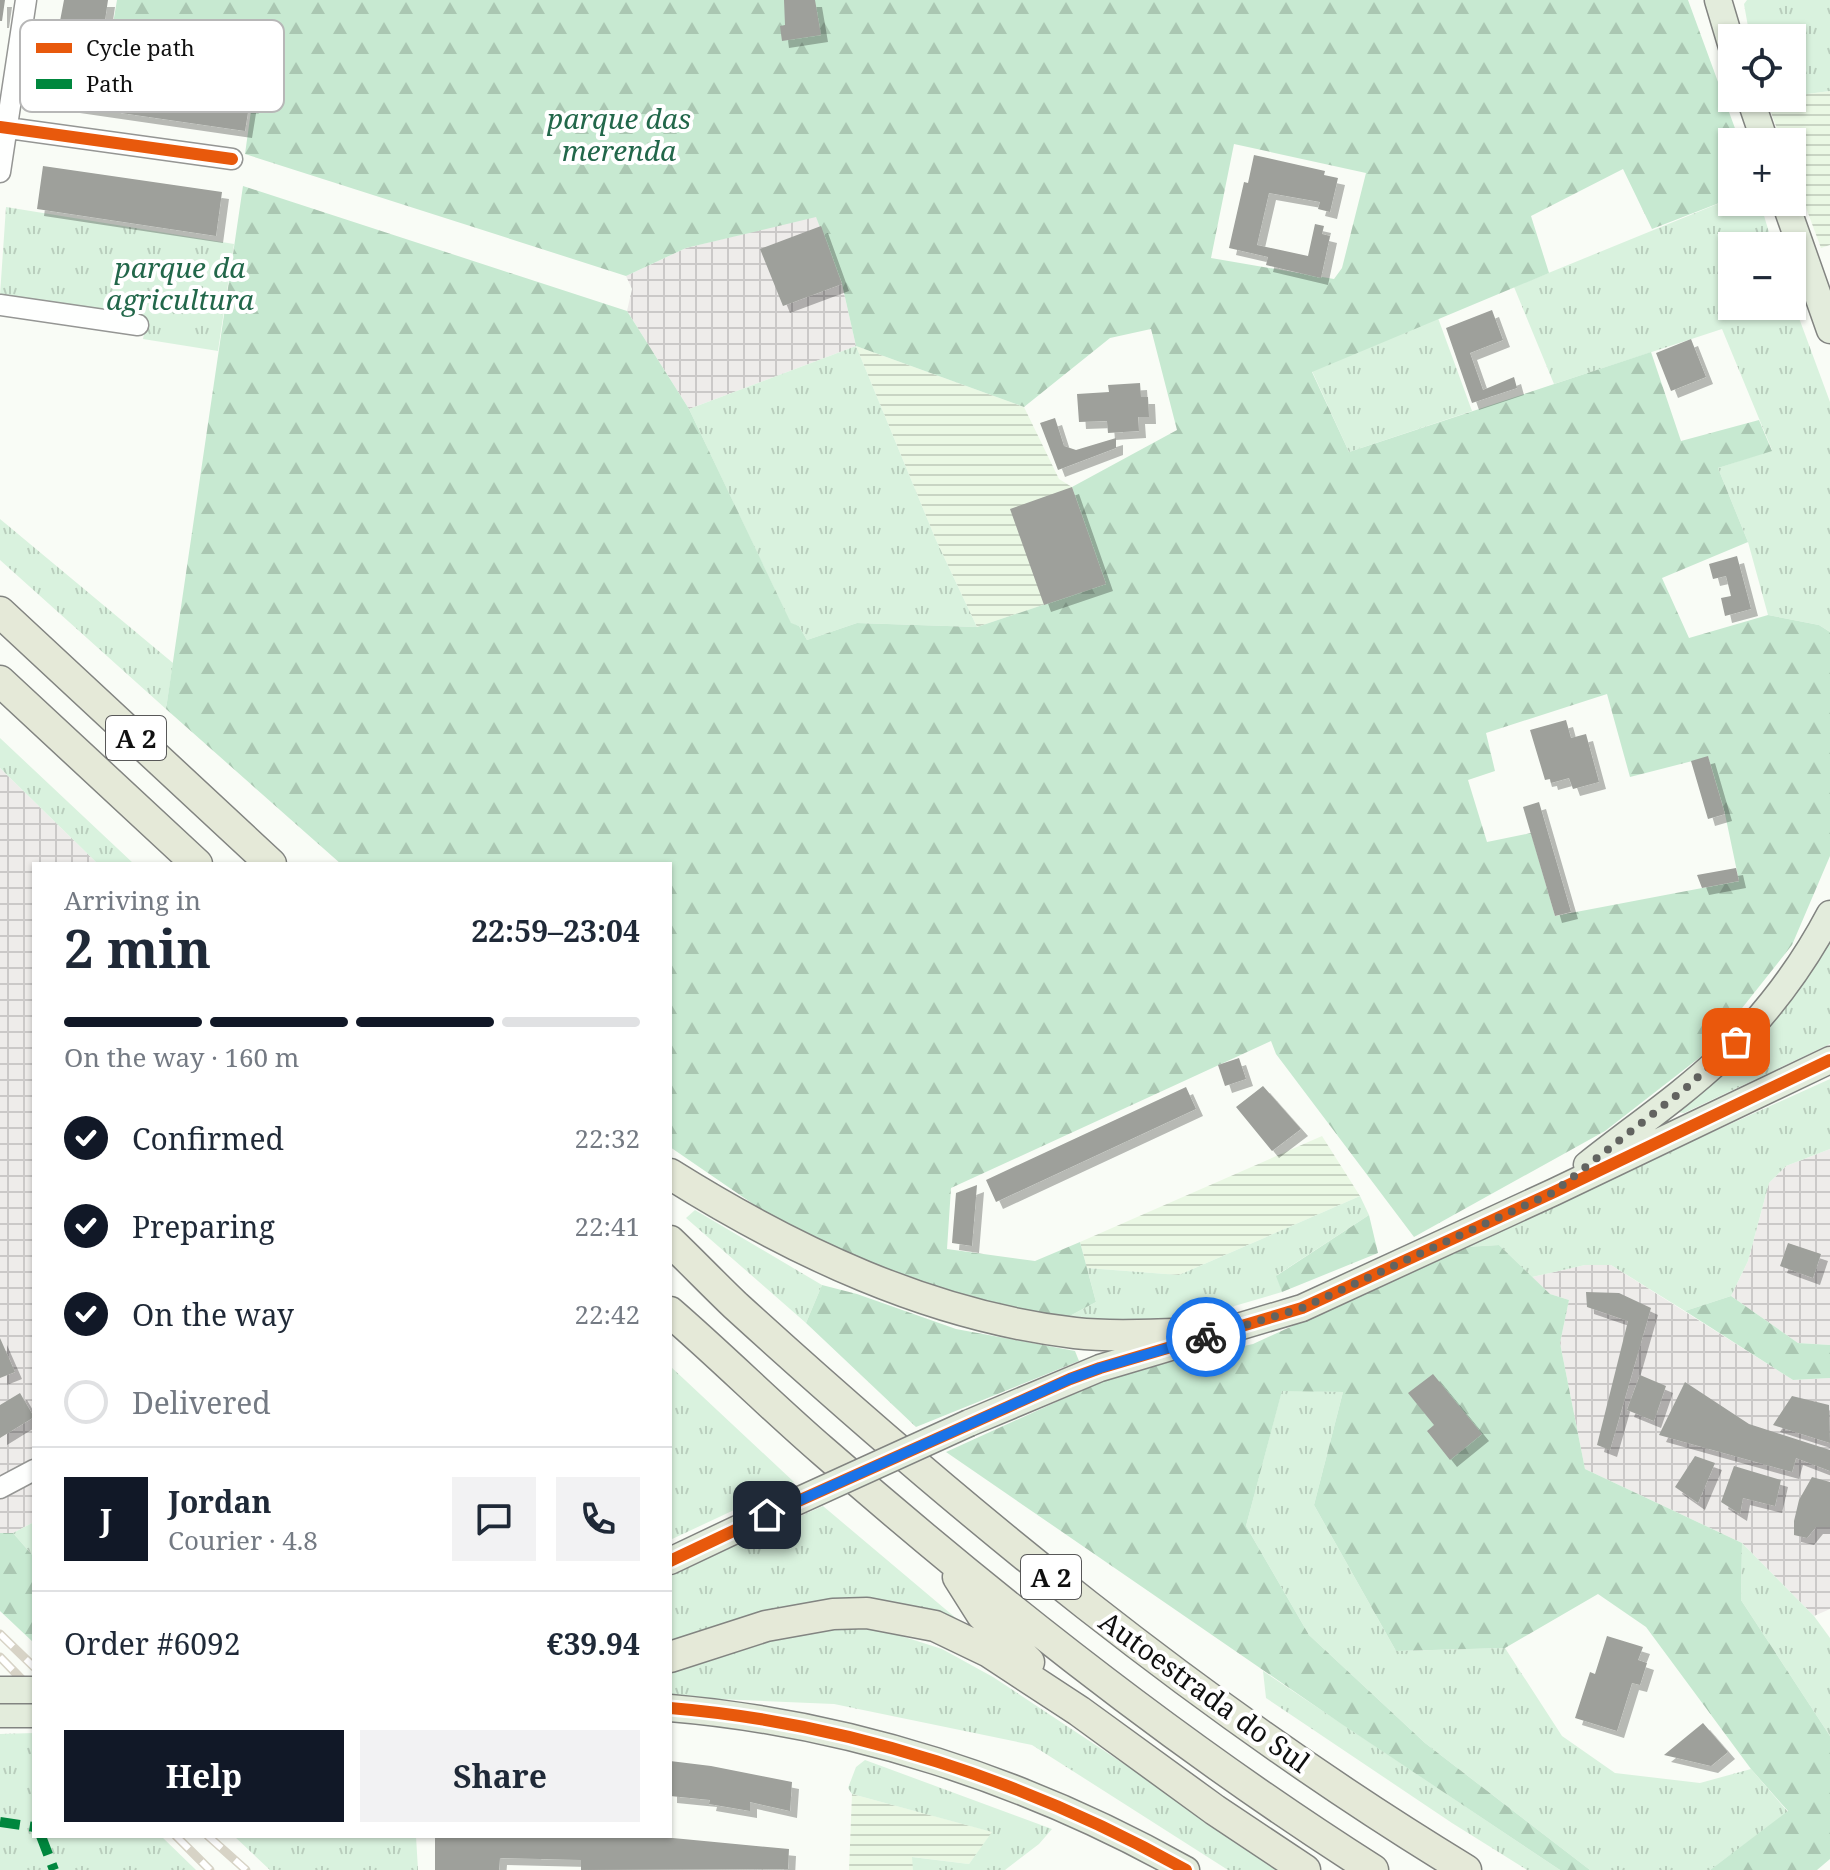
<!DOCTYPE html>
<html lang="en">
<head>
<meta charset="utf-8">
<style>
  :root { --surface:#fff; --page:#f2f2f3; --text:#1f2937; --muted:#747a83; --line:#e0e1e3; --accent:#111827 }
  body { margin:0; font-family:"Noto Serif",serif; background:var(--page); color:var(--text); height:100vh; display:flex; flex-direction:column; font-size:30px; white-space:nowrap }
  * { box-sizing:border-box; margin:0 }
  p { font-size:26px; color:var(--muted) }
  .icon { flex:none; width:44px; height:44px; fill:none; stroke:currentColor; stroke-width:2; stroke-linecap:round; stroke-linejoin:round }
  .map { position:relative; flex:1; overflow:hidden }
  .sheet { position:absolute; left:32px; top:862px; width:640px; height:976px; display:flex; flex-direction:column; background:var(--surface); border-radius:0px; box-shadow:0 2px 6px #0004 }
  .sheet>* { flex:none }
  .fabs { position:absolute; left:1718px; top:24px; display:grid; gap:16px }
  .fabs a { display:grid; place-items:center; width:88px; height:88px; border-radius:0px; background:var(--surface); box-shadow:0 2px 6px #0004; font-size:40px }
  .pin { position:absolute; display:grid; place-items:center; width:68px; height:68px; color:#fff; margin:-34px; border-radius:16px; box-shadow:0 4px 12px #0006 }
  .courier { position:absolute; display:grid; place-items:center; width:80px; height:80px; margin:-40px; border:6px solid #1a73e8; border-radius:50%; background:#fff; color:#222; box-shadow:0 2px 10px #0007 }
  .summary em { font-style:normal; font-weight:700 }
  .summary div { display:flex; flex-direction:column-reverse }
  .summary { display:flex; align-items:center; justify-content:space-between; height:136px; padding:0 32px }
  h1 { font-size:52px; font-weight:700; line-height:60px }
  .bar { display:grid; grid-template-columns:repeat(4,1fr); gap:12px 8px; align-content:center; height:96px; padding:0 32px }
  .bar i { height:10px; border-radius:6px; background:var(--line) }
  .bar .selected { background:var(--accent) }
  .bar p { grid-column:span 4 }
  .line { display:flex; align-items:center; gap:20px; padding:0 32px; border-top:2px solid var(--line) }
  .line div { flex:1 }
  .round { display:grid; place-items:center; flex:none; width:84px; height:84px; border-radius:0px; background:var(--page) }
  ol { padding:0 32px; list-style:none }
  li { display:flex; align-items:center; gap:24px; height:88px }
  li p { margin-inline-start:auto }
  li .icon { padding:8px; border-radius:50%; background:var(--accent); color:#fff; stroke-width:4 }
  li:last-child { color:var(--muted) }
  li i { width:44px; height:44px; border:4px solid var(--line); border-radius:50% }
  .action { display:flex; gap:16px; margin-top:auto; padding:16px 32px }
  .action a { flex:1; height:92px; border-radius:0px; background:var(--accent); color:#fff; font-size:32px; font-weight:700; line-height:92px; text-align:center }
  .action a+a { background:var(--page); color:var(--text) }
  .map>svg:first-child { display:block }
  .industrial { fill:url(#industrial-grid) }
  .farmland { fill:url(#farmland-rules) }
  .grass { fill:url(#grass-tufts) }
  .forest { fill:url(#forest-firs); fill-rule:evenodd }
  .building { fill:#9ea09b; filter:url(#shadow) }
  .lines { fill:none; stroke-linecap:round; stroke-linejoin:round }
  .minor-casing { stroke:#959694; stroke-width:23 }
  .major-casing { stroke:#828481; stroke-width:29 }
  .highway-casing { stroke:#828481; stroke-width:33 }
  .minor { stroke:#fefffe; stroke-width:20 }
  .major { stroke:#e3ecdc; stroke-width:26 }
  .highway { stroke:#e5e9d8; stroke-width:30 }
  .rail-casing { stroke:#d7d3c6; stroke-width:9 }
  .rail { stroke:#fff; stroke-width:6; stroke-dasharray:18; stroke-linecap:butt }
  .major-bridge-casing { stroke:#828481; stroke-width:29; stroke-linecap:butt }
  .major-bridge { stroke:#e3ecdc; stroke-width:26 }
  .quiet { stroke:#00873e; stroke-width:10; stroke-dasharray:20 10; stroke-linecap:butt }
  .cycleway-casing { stroke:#fff; stroke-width:17 }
  .cycleway { stroke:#e8590c; stroke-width:12 }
  .done { stroke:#626360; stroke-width:8; stroke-dasharray:0 14.4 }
  .route { stroke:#1a73e8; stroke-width:10 }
  .labels { text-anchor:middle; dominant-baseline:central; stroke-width:8; stroke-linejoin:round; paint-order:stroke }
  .shield { fill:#fff; stroke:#585858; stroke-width:2 }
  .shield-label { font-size:26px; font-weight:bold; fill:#101010 }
  .park-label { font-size:28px; font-style:italic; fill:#22674a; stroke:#fff }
  .street-label { font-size:28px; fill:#101010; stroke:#fff }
  .key { fill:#fff; stroke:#b7b7b7; stroke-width:2 }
  .key-label { font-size:22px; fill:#101010 }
</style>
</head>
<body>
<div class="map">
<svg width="1830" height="1870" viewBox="0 0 1830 1870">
  <defs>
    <pattern id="industrial-grid" width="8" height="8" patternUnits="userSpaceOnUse" patternTransform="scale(2)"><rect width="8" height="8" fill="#eeecea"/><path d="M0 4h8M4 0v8" fill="none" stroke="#cbc9c8"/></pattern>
    <pattern id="farmland-rules" width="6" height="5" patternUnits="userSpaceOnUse" patternTransform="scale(2)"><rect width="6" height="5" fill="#eaf8e4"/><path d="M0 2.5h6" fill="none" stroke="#c8d4c3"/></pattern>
    <pattern id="grass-tufts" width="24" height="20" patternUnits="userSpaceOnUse" patternTransform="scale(2)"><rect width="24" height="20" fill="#d9f2de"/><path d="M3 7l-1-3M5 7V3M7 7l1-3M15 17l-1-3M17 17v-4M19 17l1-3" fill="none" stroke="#b9cebd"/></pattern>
    <pattern id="forest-firs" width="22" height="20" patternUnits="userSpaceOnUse" patternTransform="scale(2)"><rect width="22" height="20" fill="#c7e9d1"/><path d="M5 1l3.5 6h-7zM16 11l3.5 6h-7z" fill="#aac7b2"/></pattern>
    <filter id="shadow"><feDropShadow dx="7" dy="7" stdDeviation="0" flood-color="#0004"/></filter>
  </defs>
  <rect width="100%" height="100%" fill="#f9fcf6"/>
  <path class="industrial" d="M816,216L842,284L856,346L689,409L627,311L632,289L626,276L686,248Z
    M0,768L98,864H34V1522L13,1533H0Z
    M1830,1149V1345L1798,1343L1731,1296L1748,1261L1769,1183L1786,1166Z
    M1585,1265H1611L1793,1380L1830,1378V1609L1814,1616L1742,1543L1585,1469L1560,1343L1569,1300L1550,1294L1532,1277Z"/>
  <path class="farmland" d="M1830,91V245L1821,248L1792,170V142H1782L1766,99L1792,98V96Z
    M856,346L1024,407L1059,479L1072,487L1106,584L977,627L936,540Z
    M1322,1136L1360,1196L1179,1275L1087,1268L1080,1242Z
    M852,1794L993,1832L969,1864L913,1857V1870H849Z"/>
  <path class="grass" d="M1747,0H1830V91L1792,96V38H1750L1744,4Z
    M1732,198V202H1760L1773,246H1732V306H1792V299L1830,402V632L1819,625L1768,615L1748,542L1718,468L1772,450L1722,329L1554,384L1514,287Z
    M6,207L234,244L218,351L143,339L147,318L0,295Z
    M1438,318L1472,411L1349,452L1312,371Z
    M856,346L936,540L977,627L857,623L807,640L799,626L791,624L689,409Z
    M0,519L173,663L166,709L0,560Z
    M0,738L134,864H98L0,768Z
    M1830,935V1044L1684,1113L1675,1112L1737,1065L1774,1020Z
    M1830,1079V1149L1786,1166L1769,1183L1748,1261L1731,1296L1685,1311L1611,1265H1585L1532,1277L1499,1245L1465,1247L1489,1233Z
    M1360,1196L1369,1215L1277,1275L1282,1292L1190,1319L1143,1323L1064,1319L1096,1302L1087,1268L1179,1275Z
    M695,1210L822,1285L806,1323L686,1218Z
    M670,1366L794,1482L670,1540Z
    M1282,1390L1343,1392L1314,1505L1396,1651L1505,1648L1562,1736L1615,1773L1700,1783L1751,1769L1788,1812L1710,1870H1590L1425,1743L1309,1635L1246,1526Z
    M823,1506L957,1619L952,1621L888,1602L670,1647V1575Z
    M34,1522V1557L13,1533Z
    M1742,1543L1814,1616L1830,1638V1736L1741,1600Z
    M842,1625L889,1632L942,1649L993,1677L1284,1870H1228L1032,1745L834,1704L670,1697V1670L760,1640Z
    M1263,1671L1560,1870H1527L1452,1823L1266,1698Z
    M34,1733V1836H161L196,1870H0V1734Z
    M865,1760L1052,1829L1039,1844L1005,1870H913L912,1857L969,1864L992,1832L852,1794L848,1788L856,1767Z
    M234,1836H416L418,1870H270Z"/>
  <path class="forest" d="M117,0H1688L1740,142H1732V198L1652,229L1623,169L1531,216L1549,273L1312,372L1349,452L1651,352L1681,441L1759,420L1772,451L1718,468L1748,542L1662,578L1689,638L1768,615L1819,625L1830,632V856L1792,945L1708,1051L1605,1131L1414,1237L1276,1054L1271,1041L951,1188L947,1249L1035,1261L1080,1242L1096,1302L1064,1319L909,1282L772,1217L670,1147V864H341L166,709L243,186L627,311L689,409L791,623L799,626L807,640L857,623L977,627L1105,584L1072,487L1177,430L1151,329L1110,338L1024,407L856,346L842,284L816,217L686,248L626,276L245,154L256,75L108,53ZM1234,144L1366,173L1342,268L1334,279L1211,258ZM1607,694L1630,777L1708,757L1725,814L1739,881L1555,916L1531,833L1487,842L1468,780L1495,771L1486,733Z
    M1369,1215L1378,1253L1282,1292L1276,1276Z
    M1499,1245L1550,1294L1569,1300L1560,1343L1585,1469L1742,1543L1741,1600L1830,1736V1859L1817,1870H1710L1788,1811L1751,1769L1646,1627L1598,1594L1505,1648L1396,1651L1314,1505L1343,1392L1282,1391L1246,1526L1309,1635L1425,1743L1590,1870H1560L1340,1723L946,1452L1120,1373L1253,1344L1465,1247Z
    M822,1285L857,1294L956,1329L1075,1351L1079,1361L916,1427L806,1323Z
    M1731,1296L1798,1343L1830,1345V1378L1793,1380L1685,1311Z
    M0,1533H13L34,1557V1643L0,1611Z"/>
  <path class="building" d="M0,0H5L2,21H0Z
    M64,0H108L104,27L60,21Z
    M784,0H815L821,35L782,41L780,26L785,25Z
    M72,61L112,70L252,88L245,131L66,105Z
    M1254,155L1325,171L1324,175L1338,178L1330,212L1318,209L1320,202L1269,193L1257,245L1308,256L1315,224L1324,226L1322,234L1330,236L1321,278L1266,265L1268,257L1229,248L1244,182L1248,183Z
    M43,166L222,192L216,236L37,209Z
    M821,226L842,284L783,306L760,249Z
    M1492,310L1503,340L1470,353L1483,390L1514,377L1517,388L1472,403L1446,328Z
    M1691,339L1706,377L1671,391L1656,353Z
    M1140,383L1141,397H1148L1149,417H1138L1139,431L1108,433L1107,421L1079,422L1077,394L1109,392L1108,385Z
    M1055,418L1064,446L1076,450L1116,438V448L1058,470L1040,423Z
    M1072,487L1106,584L1044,605L1010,509Z
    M1737,556L1751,609L1725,616L1721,598L1731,596L1726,576L1713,579L1709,564Z
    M1566,720L1571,738L1586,734L1599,782L1573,789L1569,778L1551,783L1550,779L1545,780L1530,730Z
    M1708,756L1725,814L1708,819L1691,761Z
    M1539,802L1571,912L1555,916L1523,807Z
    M1736,868L1739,881L1702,888L1697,875Z
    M1239,1058L1246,1079L1225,1086L1218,1065Z
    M1263,1086L1301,1129L1272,1151L1236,1107Z
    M1186,1087L1196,1109L996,1202L986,1180Z
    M977,1185L972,1246L952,1243L956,1193Z
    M1788,1243L1821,1254L1813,1278L1780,1266Z
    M1586,1292L1619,1293L1651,1308L1610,1450L1597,1445L1628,1321L1587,1307Z
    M0,1338L15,1372L0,1378Z
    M1433,1374L1482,1434L1450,1460L1427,1431L1434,1425L1408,1393Z
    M1640,1375L1666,1386L1654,1421L1627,1410Z
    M1685,1382L1749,1424L1830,1450V1471L1796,1458L1792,1472L1659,1435Z
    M20,1393L34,1417L0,1438V1405Z
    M1792,1396L1829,1405L1830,1443L1773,1425Z
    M1695,1456L1715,1463L1698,1503L1675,1487Z
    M1734,1466L1781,1480L1775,1506L1743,1498L1740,1514L1721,1502Z
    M1812,1477L1830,1482V1527H1816L1807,1538L1794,1535V1521L1799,1500Z
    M1607,1636L1643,1647L1638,1660L1647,1663L1640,1685L1632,1683L1617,1731L1575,1718L1590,1672L1595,1674Z
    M1703,1723L1728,1752L1711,1766L1664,1755Z
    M670,1761L711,1766L792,1782L790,1811L750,1802V1811L709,1804L710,1800L670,1796Z
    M435,1836H652L789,1849L788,1869L581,1870V1860L500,1858L499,1870H435Z"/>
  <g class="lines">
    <defs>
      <path id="minor" d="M0,127L232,159
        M0,172L26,0
        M0,305L138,325
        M0,1488L34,1470"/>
      <path id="major" d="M1718,0L1732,47
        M1750,98L1765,142
        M1785,202L1830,330
        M1587,1165C1632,1129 1681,1096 1722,1057C1766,1015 1802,967 1830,914
        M969,1423L1100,1368L1302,1308L1554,1192L1830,1060
        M670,1561L767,1515
        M670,1708C850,1723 1028,1781 1186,1870
        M0,1714H34"/>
      <path id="highway" d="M0,612L271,864
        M0,681L197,864
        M670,1174C793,1251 929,1316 1075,1333C1119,1338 1176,1333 1221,1333
        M670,1241C692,1262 713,1284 735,1305C961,1511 1204,1711 1466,1870
        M670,1312C722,1357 771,1406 823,1451C997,1603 1178,1746 1373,1870
        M958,1577L982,1615L1029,1662
        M670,1657L766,1626L833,1614L867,1613L935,1626L989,1652L1079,1711L1215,1810L1305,1870"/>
    </defs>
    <use href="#minor" class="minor-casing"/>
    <use href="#major" class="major-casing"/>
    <use href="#highway" class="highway-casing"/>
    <use href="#minor" class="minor"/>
    <use href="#major" class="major"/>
    <use href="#highway" class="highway"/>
    <defs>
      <path id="rail" d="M0,1634L34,1667
        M0,1657L34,1692
        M176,1836L210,1870
        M208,1836L246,1870"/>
    </defs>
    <use href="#rail" class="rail-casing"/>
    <use href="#rail" class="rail"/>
    <defs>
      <path id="major-bridge" d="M767,1515L969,1423
        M0,1690H34"/>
    </defs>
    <use href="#major-bridge" class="major-bridge-casing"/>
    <use href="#major-bridge" class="major-bridge"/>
    <path class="quiet" d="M0,1822L34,1827
      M41,1836L54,1870"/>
    <defs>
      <path id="cycleway" d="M0,127L232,159
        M670,1561L767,1515L1070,1379L1100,1368L1302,1308L1554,1192L1830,1060
        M670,1708C850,1723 1028,1781 1186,1870"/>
    </defs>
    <use href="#cycleway" class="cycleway-casing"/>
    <use href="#cycleway" class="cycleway"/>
  </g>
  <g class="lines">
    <path class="done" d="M1206,1337L1302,1308L1554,1192L1687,1087L1736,1042"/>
    <path class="route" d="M767,1515L1070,1379L1100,1368L1206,1337"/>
  </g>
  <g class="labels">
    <g class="shield">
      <rect x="106" y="716" width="60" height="44" rx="6"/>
      <rect x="1021" y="1555" width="60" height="44" rx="6"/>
    </g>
    <g class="shield-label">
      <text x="136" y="738">A 2</text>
      <text x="1051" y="1577">A 2</text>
    </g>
    <g class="park-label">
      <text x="619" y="118">parque das<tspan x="619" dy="32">merenda</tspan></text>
      <text x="180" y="267">parque da<tspan x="180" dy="32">agricultura</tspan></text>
    </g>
    <g class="street-label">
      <text transform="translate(1205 1691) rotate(36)">Autoestrada do Sul</text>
    </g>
  </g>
  <rect x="20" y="20" width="264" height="92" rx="12" class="key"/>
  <rect x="36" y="43" width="36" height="10" fill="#e8590c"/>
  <rect x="36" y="79" width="36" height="10" fill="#00873e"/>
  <g class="key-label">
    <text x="86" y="56">Cycle path</text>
    <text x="86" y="92">Path</text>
  </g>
</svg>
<div class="fabs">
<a><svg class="icon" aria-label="locate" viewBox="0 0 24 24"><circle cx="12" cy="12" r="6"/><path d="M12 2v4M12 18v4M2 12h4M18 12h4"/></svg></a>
<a>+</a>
<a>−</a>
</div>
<div class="pin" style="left:1736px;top:1042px;background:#ea580c"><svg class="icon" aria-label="bag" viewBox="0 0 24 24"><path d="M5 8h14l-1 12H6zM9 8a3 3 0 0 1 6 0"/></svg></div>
<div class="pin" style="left:767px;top:1515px;background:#1f2937"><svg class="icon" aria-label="home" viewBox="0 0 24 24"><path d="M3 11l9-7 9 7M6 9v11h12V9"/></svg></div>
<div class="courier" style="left:1206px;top:1337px"><svg class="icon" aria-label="bike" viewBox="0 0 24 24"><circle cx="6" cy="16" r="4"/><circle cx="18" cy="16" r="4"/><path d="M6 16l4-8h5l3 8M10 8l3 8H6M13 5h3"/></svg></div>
<section class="sheet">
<div class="summary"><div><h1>2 min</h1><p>Arriving in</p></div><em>22:59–23:04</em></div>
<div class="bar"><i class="selected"></i><i class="selected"></i><i class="selected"></i><i></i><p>On the way · 160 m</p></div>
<ol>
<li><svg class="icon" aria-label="check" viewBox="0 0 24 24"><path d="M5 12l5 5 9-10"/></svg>Confirmed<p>22:32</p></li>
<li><svg class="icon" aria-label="check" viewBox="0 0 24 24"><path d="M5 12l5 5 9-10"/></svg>Preparing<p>22:41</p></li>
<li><svg class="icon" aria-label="check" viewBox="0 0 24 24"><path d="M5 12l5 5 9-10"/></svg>On the way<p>22:42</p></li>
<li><i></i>Delivered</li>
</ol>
<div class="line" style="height:144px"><b class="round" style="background:var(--accent);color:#fff">J</b><div><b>Jordan</b><p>Courier · 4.8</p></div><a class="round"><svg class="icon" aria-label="chat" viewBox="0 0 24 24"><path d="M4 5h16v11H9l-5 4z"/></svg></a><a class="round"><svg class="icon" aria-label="phone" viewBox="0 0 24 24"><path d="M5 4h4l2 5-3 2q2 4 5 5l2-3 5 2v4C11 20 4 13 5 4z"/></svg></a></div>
<div class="line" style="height:104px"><div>Order #6092</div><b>€39.94</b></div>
<div class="action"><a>Help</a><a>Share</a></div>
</section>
</div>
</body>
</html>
